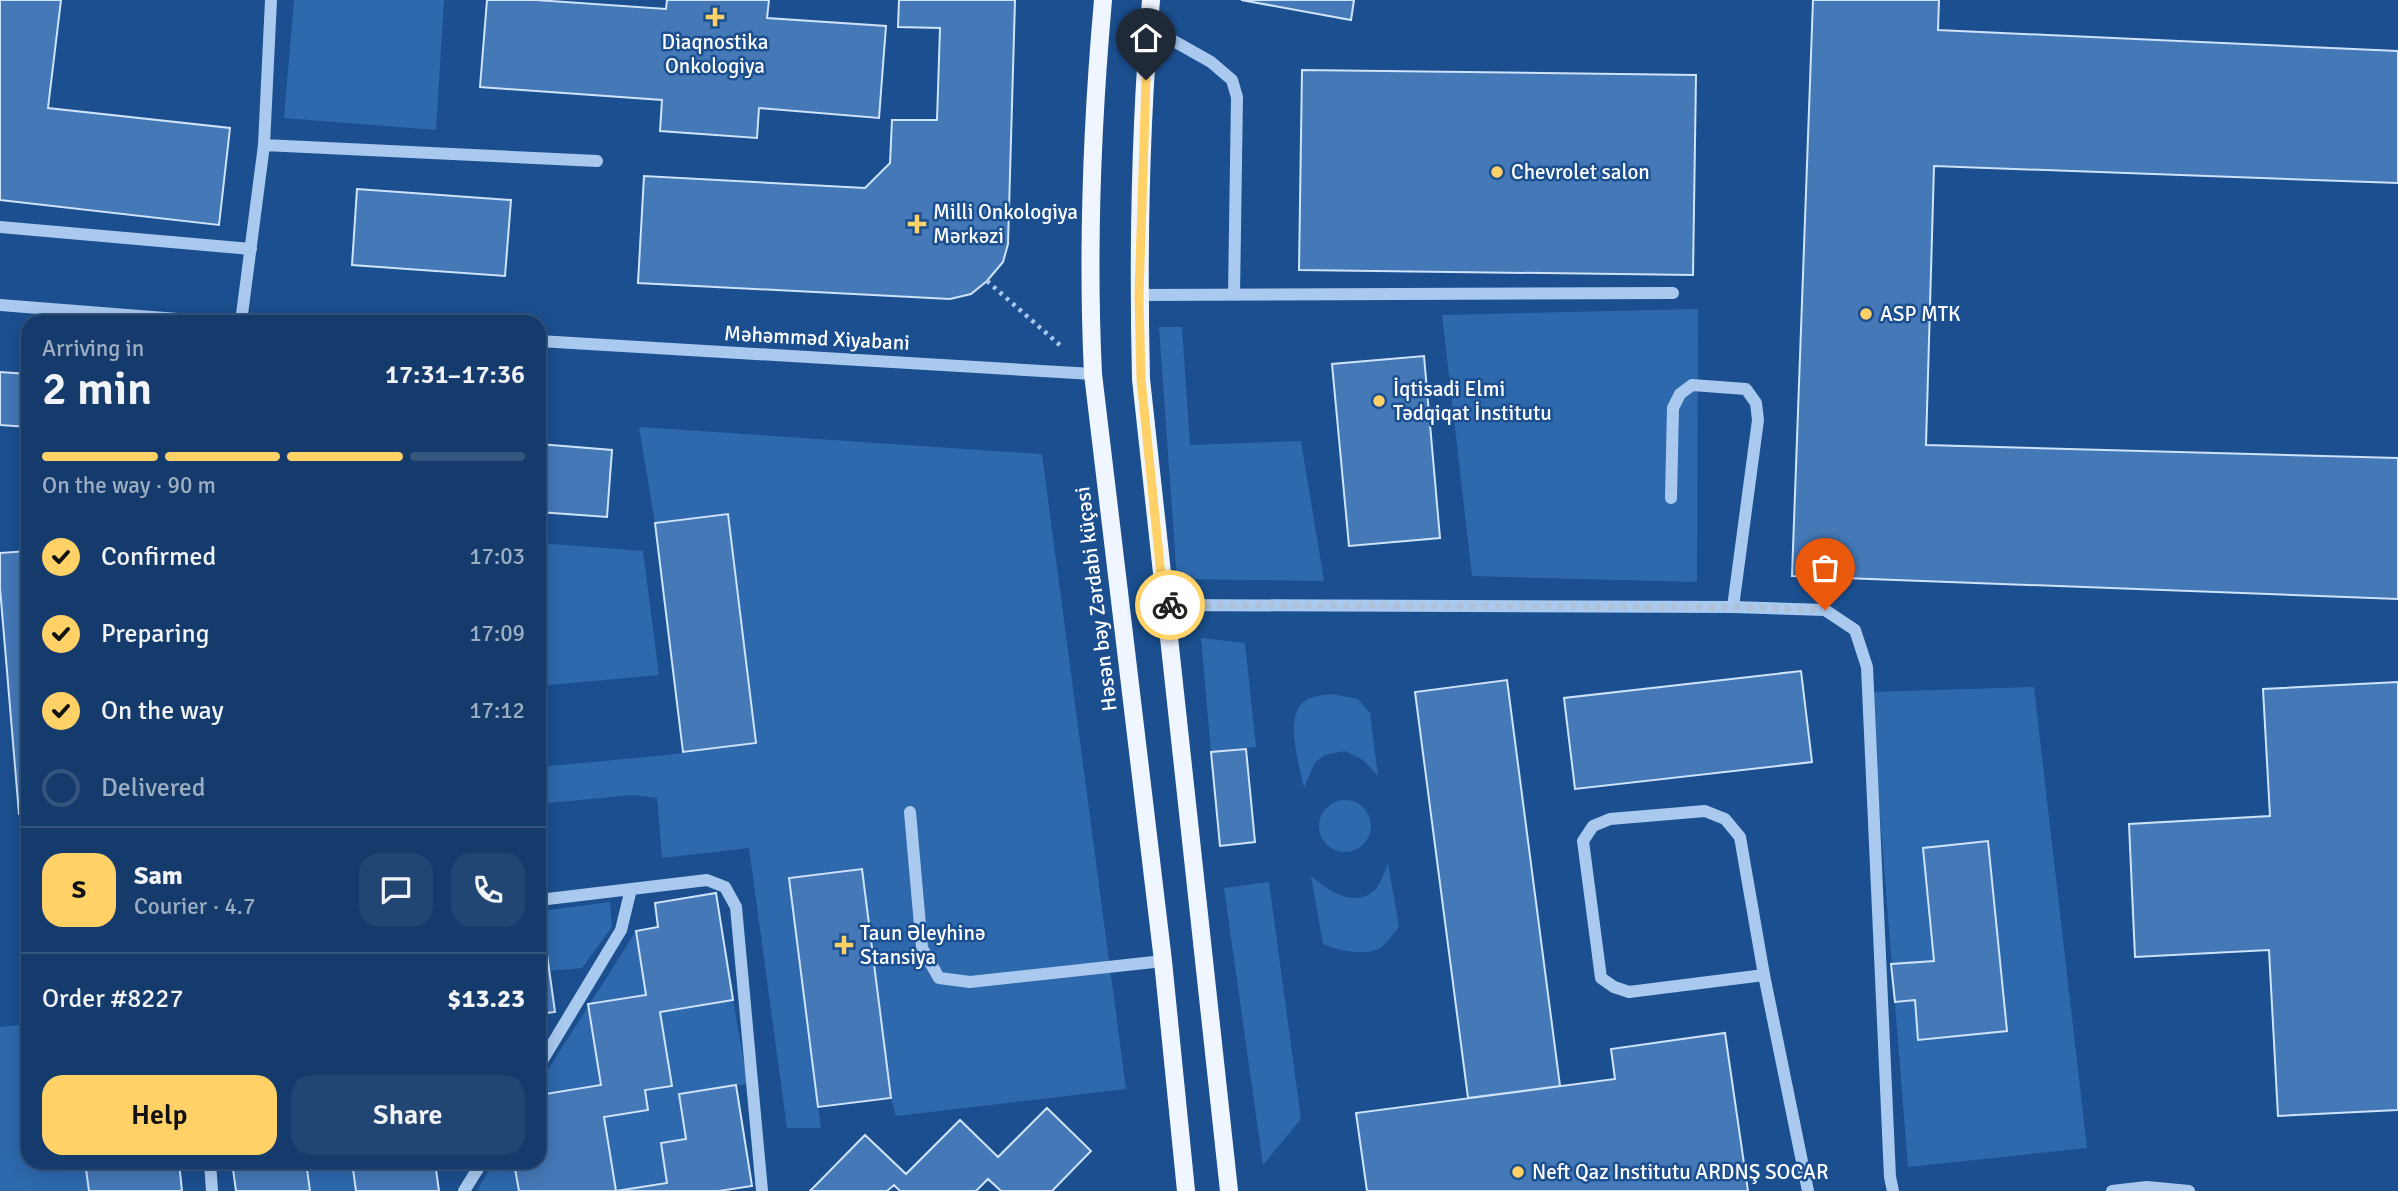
<!DOCTYPE html>
<html lang="en">
<head>
<meta charset="utf-8">
<style>
  :root { --surface:#143b6b; --page:#214673; --text:#f1f3f6; --muted:#9dadc1; --line:#33557e; --accent:#ffd166 }
  body { margin:0; font-family:Signika,sans-serif; background:var(--page); color:var(--text); height:100vh; display:flex; flex-direction:column; font-size:26px; white-space:nowrap }
  * { box-sizing:border-box; margin:0 }
  p { font-size:23px; color:var(--muted) }
  .icon { flex:none; width:38px; height:38px; fill:none; stroke:currentColor; stroke-width:2; stroke-linecap:round; stroke-linejoin:round }
  .map { position:relative; flex:1; overflow:hidden }
  .sheet { position:absolute; left:21px; top:315px; width:525px; height:854px; display:flex; flex-direction:column; background:var(--surface); border-radius:21px; box-shadow:0 4px 18px #0003,0 0 0 2px var(--line) }
  .sheet>* { flex:none }
  .pin { position:absolute; display:grid; place-items:center; width:60px; height:60px; color:#fff; margin:-72px -30px; border-radius:50% 50% 50% 0; rotate:-45deg; box-shadow:0 0 7px #0007 }
  .pin .icon { rotate:45deg }
  .courier { position:absolute; display:grid; place-items:center; width:70px; height:70px; margin:-35px; border:5px solid #ffd166; border-radius:50%; background:#fff; color:#222; box-shadow:0 2px 9px #0007 }
  .overview em { font-style:normal; font-weight:600 }
  .overview div { display:flex; flex-direction:column-reverse }
  .overview { display:flex; align-items:center; justify-content:space-between; height:119px; padding:0 21px }
  h1 { font-size:46px; font-weight:600; line-height:52px }
  .bar { display:grid; grid-template-columns:repeat(4,1fr); gap:10px 7px; align-content:center; height:84px; padding:0 21px }
  .bar i { height:9px; border-radius:5px; background:var(--line) }
  .bar .active { background:var(--accent) }
  .bar p { grid-column:span 4 }
  .line { display:flex; align-items:center; gap:18px; padding:0 21px; border-top:2px solid var(--line) }
  .line div { flex:1 }
  .round { display:grid; place-items:center; flex:none; width:74px; height:74px; border-radius:21px; background:var(--page) }
  ol { padding:0 21px; list-style:none }
  li { display:flex; align-items:center; gap:21px; height:77px }
  li p { margin-inline-start:auto }
  li .icon { padding:7px; border-radius:50%; background:var(--accent); color:#111; stroke-width:4 }
  li:last-child { color:var(--muted) }
  li i { width:38px; height:38px; border:4px solid var(--line); border-radius:50% }
  .button { display:flex; gap:14px; margin-top:auto; padding:14px 21px }
  .button a { flex:1; height:80px; border-radius:21px; background:var(--accent); color:#111; font-size:28px; font-weight:600; line-height:80px; text-align:center }
  .button a+a { background:var(--page); color:var(--text) }
  .map>svg:first-child { display:block }
  .green { fill:#2e69ad }
  .building { fill:#4478b7; stroke:#cfe3fa; stroke-width:2 }
  .lines { fill:none; stroke-linecap:round; stroke-linejoin:round }
  .path { stroke:#a9c9ee; stroke-width:4.5; stroke-dasharray:3.5 5; stroke-linecap:butt }
  .minor { stroke:#a9c9ee; stroke-width:12 }
  .major { stroke:#f0f6ff; stroke-width:18 }
  .done { stroke:#afc1d8; stroke-width:7; stroke-dasharray:0 12.6 }
  .route { stroke:#ffd166; stroke-width:9 }
  .poi-dot { fill:#ffd166; stroke:#1b4f8f; stroke-width:2.5 }
  .labels { text-anchor:middle; dominant-baseline:central; stroke-width:5; stroke-linejoin:round; paint-order:stroke }
  .poi-label { font-size:21px; fill:#fff; stroke:#1b4f8f; text-anchor:start }
  .street-label { font-size:21px; fill:#fff; stroke:#1b4f8f }
</style>
</head>
<body>
<div class="map">
<svg width="2398" height="1191" viewBox="0 0 2398 1191">
  <rect width="100%" height="100%" fill="#1b4f8f"/>
  <path class="green" d="M294,0H444L436,130L284,118Z
    M1698,309L1697,582L1472,576L1442,315Z
    M1159,327H1182L1190,445L1301,441L1324,581L1177,579Z
    M639,427L1042,454L1126,1089L896,1116L891,1098L862,870L789,878L821,1128H787L749,848L662,858L657,798L632,795L539,804V767L667,755L756,743L728,515L655,523Z
    M539,543L643,551L659,675L539,686Z
    M1201,638L1245,643L1256,747L1211,752Z
    M2034,687L2087,1148L1908,1167L1870,692Z
    M1332,694L1358,699L1370,713L1378,776L1363,760L1345,751L1325,755L1315,762L1304,788C1300,766 1283,716 1305,701C1311,696 1324,695 1332,694Z
    M1319 826a26 26 0 1 1 52 0a26 26 0 1 1-52 0Z
    M1388,863L1399,927C1394,933 1389,940 1384,945C1369,958 1339,951 1323,944L1311,876C1328,890 1355,910 1376,889C1381,882 1385,871 1388,863Z
    M1269,882L1301,1119L1263,1165L1224,888Z
    M610,902L612,927L582,968L549,971L541,911Z
    M636,931L646,995L588,1004L601,1085L539,1095V1084Z
    M733,1000L748,1084L679,1094L686,1139L667,1183L616,1191L604,1117L648,1110L645,1090L672,1085L660,1012Z
    M28,1024V1162H85L89,1191H0V1027Z
    M306,1162H352L356,1191H310Z
    M494,1162H520L514,1163L519,1191H477Z"/>
  <path class="building" d="M0,0H61L48,108L230,128L219,225L0,200Z
    M487,0H536L666,9L667,0H769L767,18L886,26L879,118L759,108L757,138L660,131L662,100L480,87Z
    M899,0H1015L1008,244L1003,262L987,281L971,294L950,299L638,283L644,176L865,188L890,163L892,120H937L940,28L898,27Z
    M1241,0H1354L1351,20Z
    M1813,0H1939L1938,30L2398,51V183L1934,166L1926,445L2398,458V599L1792,576Z
    M1302,70L1696,75L1693,275L1299,270Z
    M357,189L511,200L505,276L352,265Z
    M1424,356L1440,538L1349,546L1332,364Z
    M0,372L28,374V427L0,425Z
    M539,444L612,450L607,517L539,512Z
    M728,514L756,743L683,752L655,523Z
    M28,551V813L19,814L0,588V553Z
    M1801,671L1812,762L1575,789L1564,698Z
    M1507,680L1560,1086L1468,1098L1415,692Z
    M2398,682V1110L2278,1116L2269,950L2135,957L2129,824L2270,816L2263,689Z
    M1246,749L1255,842L1220,846L1211,752Z
    M1988,841L2007,1031L1918,1040L1915,1000L1895,1002L1891,964L1934,961L1923,848Z
    M862,869L891,1098L818,1107L789,878Z
    M716,893L733,1000L660,1012L672,1086L645,1090L648,1110L604,1117L616,1191L667,1183L661,1143L686,1139L679,1094L736,1085L752,1186L719,1191H519L514,1163L539,1162V1159L541,1158L539,1144V1095L601,1085L588,1004L646,995L636,931L658,927L655,903Z
    M541,911L555,1012L539,1014V912Z
    M1725,1033L1748,1191H1367L1356,1113L1615,1079L1611,1049Z
    M1047,1108L1091,1151L1052,1191H1001L988,1179L976,1191H900L894,1185L887,1191H810L865,1135L906,1174L960,1120L998,1157Z
    M85,1162H179L182,1191H89Z
    M232,1162H306L310,1191H236Z
    M352,1162H435L439,1191H356Z"/>
  <g class="lines">
    <path class="path" d="M987,281L1061,346"/>
    <path class="minor" d="M1149,27L1211,62L1232,80L1237,97L1234,295
      M264,145L597,161
      M0,227L251,249
      M1139,295L1673,293
      M0,305L216,322
      M241,322L264,145L271,0
      M539,341L1093,374
      M1671,498L1673,408L1680,394L1692,385L1746,389L1756,403L1758,420L1733,607
      M1164,605L1733,607L1825,610L1855,630L1867,667L1890,1177L1893,1191
      M539,646H540
      M910,812L922,948L939,978L970,982L1163,961
      M539,900L707,880L725,887L736,907L762,1191
      M1764,975L1629,992L1614,987L1601,978L1583,841L1593,826L1610,819L1705,811L1725,819L1740,837L1764,975L1808,1191
      M539,1066L621,930L631,889
      M210,1162L212,1191
      M464,1191L482,1162
      M2112,1191L2147,1187L2189,1191"/>
    <path class="major" d="M1103,0C1092,124 1087,249 1093,374L1163,961L1186,1191
      M1151,0C1140,126 1138,253 1141,379L1229,1191"/>
  </g>
  <g class="lines">
    <path class="done" d="M1170,605L1733,607L1825,610"/>
    <path class="route" d="M1146,80L1139,295L1141,379L1164,605H1170"/>
  </g>
  <g class="poi-dot">
    <path d="M711.5 6.5h7v7h7v7h-7v7h-7v-7h-7v-7h7z"/>
    <circle cx="1497" cy="172" r="7"/>
    <path d="M913.5 213.5h7v7h7v7h-7v7h-7v-7h-7v-7h7z"/>
    <circle cx="1866" cy="314" r="7"/>
    <circle cx="1379" cy="401" r="7"/>
    <path d="M840.5 934.5h7v7h7v7h-7v7h-7v-7h-7v-7h7z"/>
    <circle cx="1518" cy="1172" r="7"/>
  </g>
  <g class="labels">
    <g class="poi-label">
      <text x="715" y="42" text-anchor="middle">Diaqnostika<tspan x="715" dy="24">Onkologiya</tspan></text>
      <text x="1511" y="172">Chevrolet salon</text>
      <text x="933" y="212">Milli Onkologiya<tspan x="933" dy="24">Mərkəzi</tspan></text>
      <text x="1880" y="314">ASP MTK</text>
      <text x="1393" y="389">İqtisadi Elmi<tspan x="1393" dy="24">Tədqiqat İnstitutu</tspan></text>
      <text x="860" y="933">Taun Əleyhinə<tspan x="860" dy="24">Stansiya</tspan></text>
      <text x="1532" y="1172">Neft Qaz Institutu ARDNŞ SOCAR</text>
    </g>
    <g class="street-label">
      <text transform="translate(817 338) rotate(3)">Məhəmməd Xiyabani</text>
      <text transform="translate(1096 599) rotate(-97)">Həsən bəy Zərdabi küçəsi</text>
    </g>
  </g>
</svg>
<div class="pin" style="left:1825px;top:610px;background:#ea580c"><svg class="icon" aria-label="bag" viewBox="0 0 24 24"><path d="M5 8h14l-1 12H6zM9 8a3 3 0 0 1 6 0"/></svg></div>
<div class="pin" style="left:1146px;top:80px;background:#1f2937"><svg class="icon" aria-label="home" viewBox="0 0 24 24"><path d="M3 11l9-7 9 7M6 9v11h12V9"/></svg></div>
<div class="courier" style="left:1170px;top:605px"><svg class="icon" aria-label="bike" viewBox="0 0 24 24"><circle cx="6" cy="16" r="4"/><circle cx="18" cy="16" r="4"/><path d="M6 16l4-8h5l3 8M10 8l3 8H6M13 5h3"/></svg></div>
<section class="sheet">
<div class="overview"><div><h1>2 min</h1><p>Arriving in</p></div><em>17:31–17:36</em></div>
<div class="bar"><i class="active"></i><i class="active"></i><i class="active"></i><i></i><p>On the way · 90 m</p></div>
<ol>
<li><svg class="icon" aria-label="check" viewBox="0 0 24 24"><path d="M5 12l5 5 9-10"/></svg>Confirmed<p>17:03</p></li>
<li><svg class="icon" aria-label="check" viewBox="0 0 24 24"><path d="M5 12l5 5 9-10"/></svg>Preparing<p>17:09</p></li>
<li><svg class="icon" aria-label="check" viewBox="0 0 24 24"><path d="M5 12l5 5 9-10"/></svg>On the way<p>17:12</p></li>
<li><i></i>Delivered</li>
</ol>
<div class="line" style="height:126px"><b class="round" style="background:var(--accent);color:#111">S</b><div><b>Sam</b><p>Courier · 4.7</p></div><a class="round"><svg class="icon" aria-label="chat" viewBox="0 0 24 24"><path d="M4 5h16v11H9l-5 4z"/></svg></a><a class="round"><svg class="icon" aria-label="phone" viewBox="0 0 24 24"><path d="M5 4h4l2 5-3 2q2 4 5 5l2-3 5 2v4C11 20 4 13 5 4z"/></svg></a></div>
<div class="line" style="height:91px"><div>Order #8227</div><b>$13.23</b></div>
<div class="button"><a>Help</a><a>Share</a></div>
</section>
</div>
</body>
</html>
